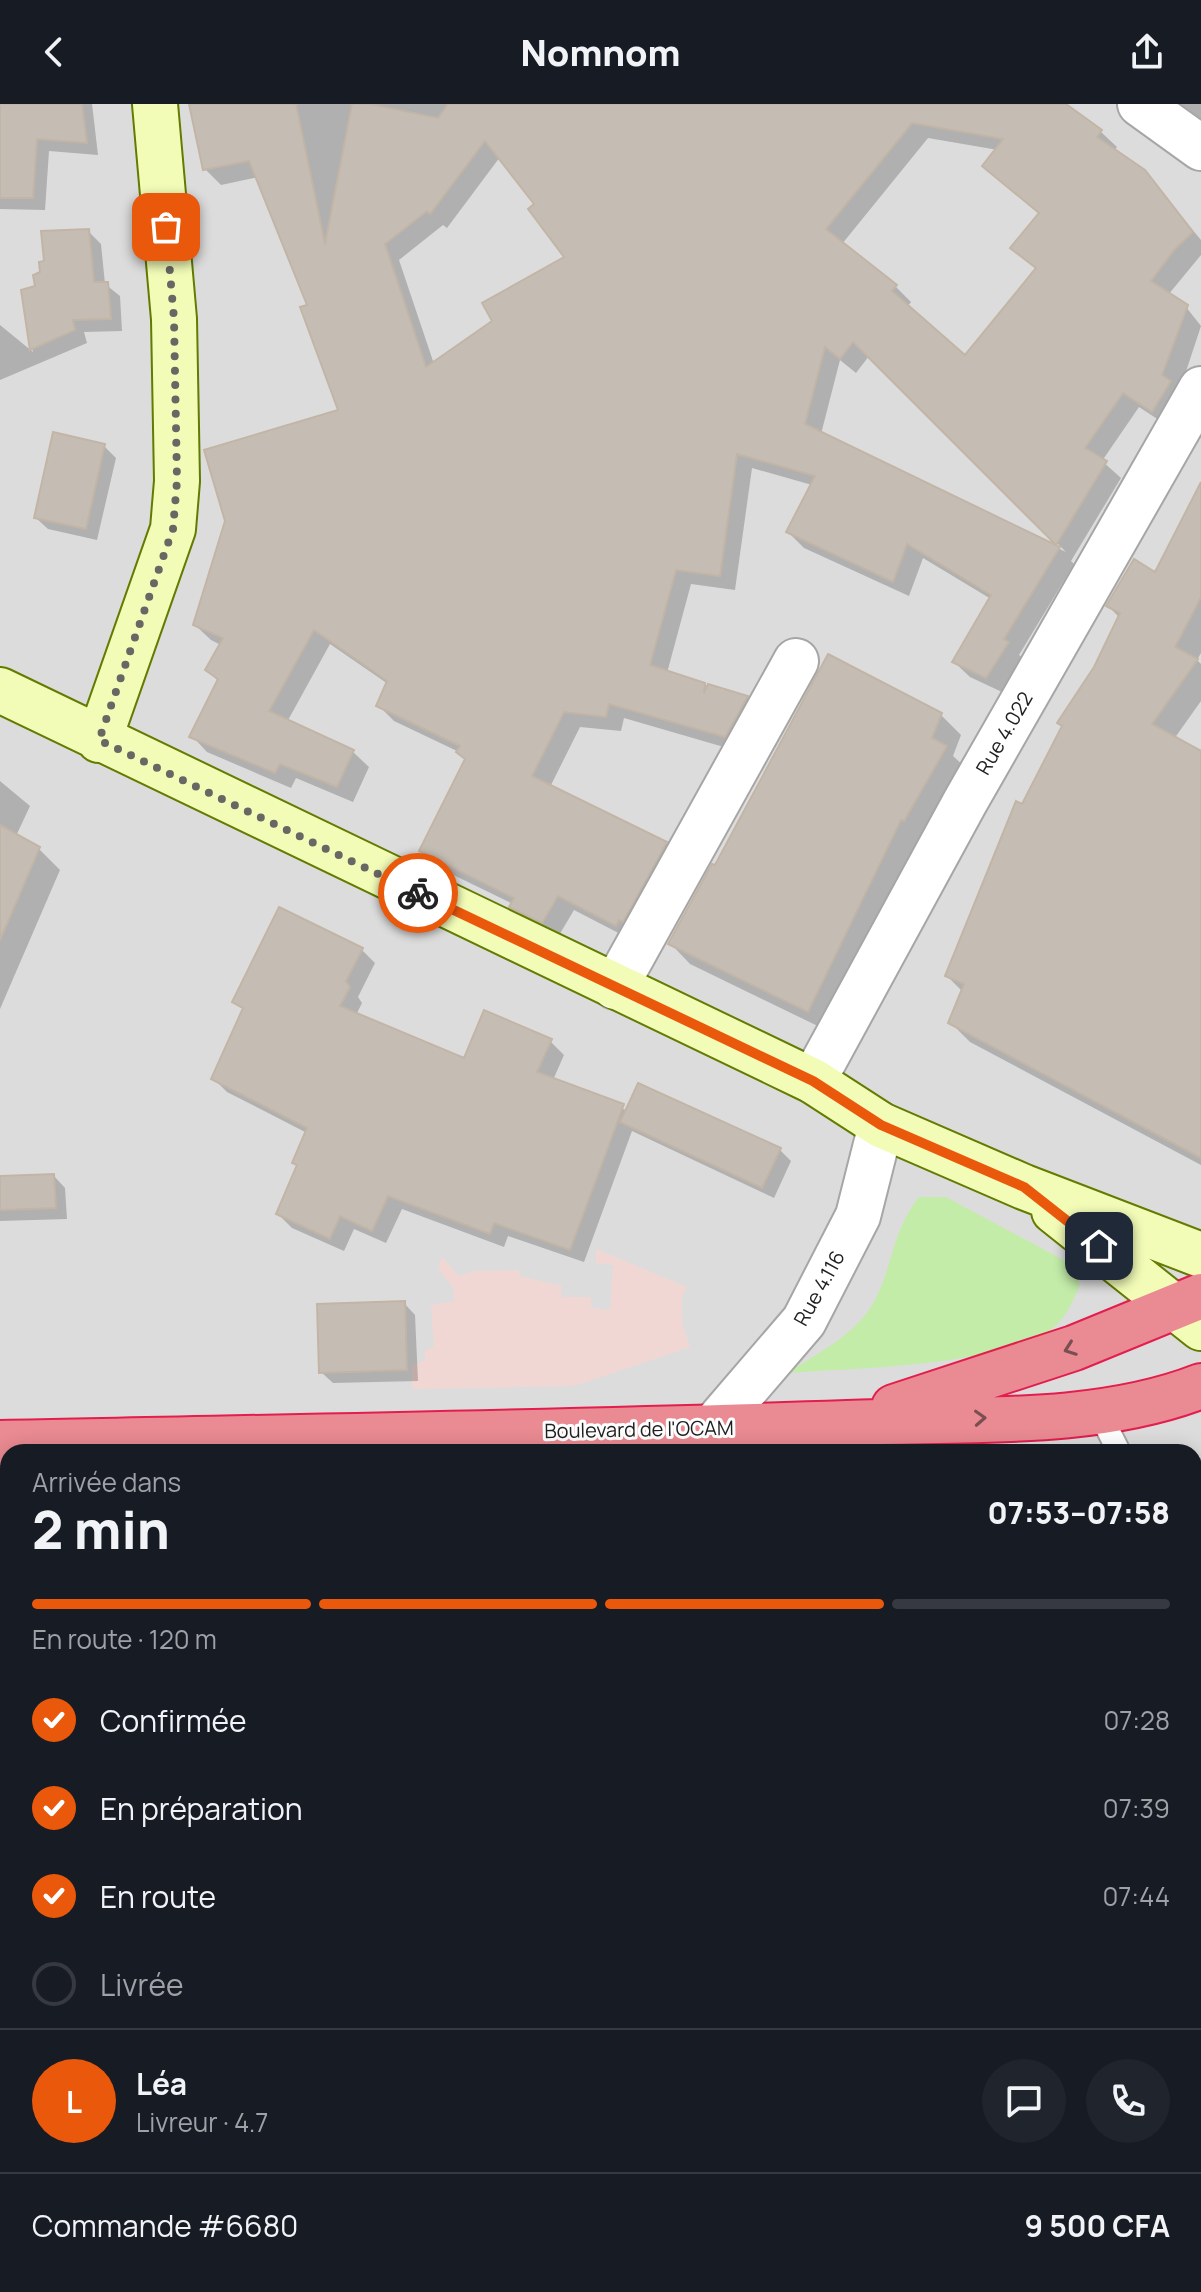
<!DOCTYPE html>
<html lang="fr">
<head>
<meta charset="utf-8">
<style>
  :root { --surface:#171b24; --page:#20242c; --text:#f1f3f6; --muted:#9ea1a6; --line:#363941; --accent:#ea580c }
  body { margin:0; font-family:Manrope,sans-serif; background:var(--page); color:var(--text); height:100vh; display:flex; flex-direction:column; font-size:30px; white-space:nowrap }
  * { box-sizing:border-box; margin:0 }
  p { font-size:26px; color:var(--muted) }
  .icon { flex:none; width:44px; height:44px; fill:none; stroke:currentColor; stroke-width:2; stroke-linecap:round; stroke-linejoin:round }
  .map { position:relative; flex:1; overflow:hidden }
  .details { position:absolute; left:0px; top:1340px; width:1202px; height:848px; display:flex; flex-direction:column; background:var(--surface); border-radius:24px 24px 0 0; box-shadow:0 4px 20px #0003 }
  .details>* { flex:none }
  .pin { position:absolute; display:grid; place-items:center; width:68px; height:68px; color:#fff; margin:-34px; border-radius:16px; box-shadow:0 4px 12px #0006 }
  .courier { position:absolute; display:grid; place-items:center; width:80px; height:80px; margin:-40px; border:6px solid #ea580c; border-radius:50%; background:#fff; color:#222; box-shadow:0 2px 10px #0007 }
  .head em { font-style:normal; font-weight:800 }
  .head div { display:flex; flex-direction:column-reverse }
  .head { display:flex; align-items:center; justify-content:space-between; height:136px; padding:0 32px }
  h1 { font-size:52px; font-weight:800; line-height:60px }
  .bar { display:grid; grid-template-columns:repeat(4,1fr); gap:12px 8px; align-content:center; height:96px; padding:0 32px }
  .bar i { height:10px; border-radius:6px; background:var(--line) }
  .bar .selected { background:var(--accent) }
  .bar p { grid-column:span 4 }
  .line { display:flex; align-items:center; gap:20px; padding:0 32px; border-top:2px solid var(--line) }
  .line div { flex:1 }
  .round { display:grid; place-items:center; flex:none; width:84px; height:84px; border-radius:42px; background:var(--page) }
  ol { padding:0 32px; list-style:none }
  li { display:flex; align-items:center; gap:24px; height:88px }
  li p { margin-inline-start:auto }
  li .icon { padding:8px; border-radius:50%; background:var(--accent); color:#fff; stroke-width:4 }
  li:last-child { color:var(--muted) }
  li i { width:44px; height:44px; border:4px solid var(--line); border-radius:50% }
  header { display:flex; justify-content:space-between; align-items:center; height:104px; padding:0 32px; background:var(--surface); font-size:36px; font-weight:800 }
  .map>svg:first-child { display:block }
  .residential { fill:#dddcdc }
  .commercial { fill:#f1d7d3 }
  .grass { fill:#c3eca9 }
  .water { fill:#a3ccdf }
  .shadow { fill:#0003; fill-rule:evenodd }
  .building { fill:#c5bdb4; stroke:#c2b5a6; stroke-width:2; fill-rule:evenodd }
  .lines { fill:none; stroke-linecap:round; stroke-linejoin:round }
  .lane-casing { stroke:#a6a6a6; stroke-width:26 }
  .street-casing { stroke:#a6a6a6; stroke-width:48 }
  .secondary-casing { stroke:#627b01; stroke-width:48 }
  .highway-casing { stroke:#e21e4e; stroke-width:48 }
  .lane { stroke:#fff; stroke-width:22 }
  .street { stroke:#fff; stroke-width:44 }
  .secondary { stroke:#f2fcb7; stroke-width:44 }
  .highway { stroke:#ea8a92; stroke-width:44 }
  .rail { stroke:#6d6d6d; stroke-width:6; stroke-dasharray:16 16; stroke-linecap:butt }
  .oneway { stroke:#7a4f53 }
  .done { stroke:#686764; stroke-width:8; stroke-dasharray:0 14.4 }
  .route { stroke:#ea580c; stroke-width:10 }
  .labels { text-anchor:middle; dominant-baseline:central; stroke-width:6; stroke-linejoin:round; paint-order:stroke }
  .street-label { font-size:20px; fill:#1f1f1f; stroke:#fff }
</style>
</head>
<body>
<header><svg class="icon" aria-label="back" viewBox="0 0 24 24"><path d="M15 5l-7 7 7 7"/></svg>Nomnom<svg class="icon" aria-label="share" viewBox="0 0 24 24"><path d="M12 15V3M7 8l5-5 5 5M5 13v7h14v-7"/></svg></header>
<div class="map">
<svg width="1201" height="2188" viewBox="0 0 1201 2188">
  <rect width="100%" height="100%" fill="#f0ede5"/>
  <path class="residential" d="M0,0H1201V2083L1194,2078V1348H8V1882L0,1881Z"/>
  <path class="commercial" d="M596,1145L687,1183L682,1192V1219L690,1243L574,1282L412,1285V1262L425,1256V1246L434,1243L431,1201L454,1197L453,1183L438,1165L442,1153L459,1172L473,1167L519,1166V1172L562,1182L561,1193H591V1204L610,1206L613,1161L596,1159Z"/>
  <path class="grass" d="M919,1093H946L1069,1159L1080,1181C1071,1201 1064,1219 1044,1230C986,1262 856,1264 787,1269C818,1249 859,1229 876,1194C893,1159 893,1126 919,1093Z
    M0,1915L8,1916V2173L0,2172Z
    M1194,2078L1201,2083V2188H108L55,2180H1194Z"/>
  <path class="water" d="M0,2172L8,2173V2180H55L108,2188H0Z"/>
  <path class="shadow" d="M0,0H92L98,51L49,47L45,106L0,105Z
    M191,0H1062L1101,28L1117,43L1114,47L1144,68L1201,136V151L1168,191L1186,203L1201,222L1168,322L1139,303L1102,357L1121,374L1071,457L1074,460L1019,551L1024,555L1002,588L970,573L954,558L991,495L923,454L909,492L804,444L788,428L812,381L752,364L735,486L691,480L667,569L747,594L762,609L741,648L624,614L621,627L580,623L550,683L666,739L681,755L632,836L574,806L558,833L527,818L513,800L437,763L421,747L467,657L457,647L394,617L378,601L388,580L330,540L287,618L353,648L369,663L353,698L296,674L291,684L207,648L192,632L219,578L207,566L221,541L211,536L195,521L341,307L310,202L258,73L221,81L205,65ZM928,34L998,46L985,62L1040,110L1013,144L1037,166L965,254L907,203L911,198L895,182L842,140ZM500,53L537,101L567,153L494,217L434,260L399,156L443,121L447,124ZM869,252L1066,448L821,330L840,256L856,269Z
    M1179,0H1201V15Z
    M88,127L101,140L105,180L120,192L122,227L84,228L87,239L0,276V221L33,248L23,187L37,184L42,170Z
    M104,342L116,354L97,436L48,425L36,414Z
    M1201,418V549L1197,556L1201,560V597L1174,635L1201,657V1061L970,938L950,918L963,888L947,872L1023,703L1120,514L1108,502L1155,471Z
    M941,611L961,631L953,652L966,664L828,927L690,860L670,839L716,764Z
    M0,677L30,702L16,732L39,745L60,766L0,905Z
    M361,845L375,859L358,893L362,899L356,911L465,957L550,937L564,951L553,976L628,1007L779,1045L791,1057L774,1094L632,1027L584,1158L508,1132L504,1143L402,1105L386,1139L354,1125L344,1147L292,1124L278,1110L299,1063L307,1029L227,988L213,974L244,906L235,898Z
    M54,1072L65,1084L67,1115L0,1117V1074Z
    M404,1199L415,1211L418,1277L333,1279L321,1268Z
    M1201,1354V1425L1194,1426V1355Z
    M0,1496H8V1803L0,1804Z
    M1194,1563L1201,1565V1868L1194,1867Z
    M1201,2058V2188H1151L1136,2180H1194V2064Z"/>
  <path class="building" d="M0,0H82L87,39L37,35L33,94H0Z
    M189,0H296L325,140L352,0H370L438,14L448,0H1066L1102,26L1097,33L1145,66L1193,128L1175,145L1151,177L1188,201L1162,271L1171,277L1152,308L1123,289L1085,344L1107,357L1056,441L853,238L840,255L825,243L805,320L1060,443L1004,535L1009,538L986,574L952,558L991,491L907,440L893,478L786,428L815,372L737,350L720,472L676,466L650,561L705,579L704,589L708,580L748,592L725,633L609,600L606,613L564,608L532,672L667,738L623,818L619,816L616,822L558,792L542,819L509,803L514,794L419,747L465,655L456,648L460,642L376,602L387,577L314,526L269,607L354,646L337,683L280,660L275,669L189,633L218,575L205,566L223,534L193,521L225,417L204,346L338,306L300,203L307,201L249,57L203,66ZM912,19L1003,35L982,62L1039,109L1010,144L1036,164L965,251L892,187L897,181L826,125ZM485,37L534,100L528,105L564,153L482,199L492,217L426,263L385,140L427,107L430,110Z
    M89,125L94,178H108L111,215L73,216L75,226L30,246L21,186L35,182L33,171L40,168L39,158L44,157L41,127Z
    M53,328L105,340L86,425L34,414Z
    M1201,378V493L1175,543L1198,555L1152,620L1201,647V1054L948,919L964,880L945,872L1016,697L1022,700L1062,622L1057,619L1094,563L1120,509L1106,502L1134,455L1155,468Z
    M828,550L942,609L932,634L947,642L904,717L901,716L808,908L668,840L712,760L715,761Z
    M0,721L40,743L0,836Z
    M279,803L363,844L346,877L350,883L340,902L464,954L484,906L552,935L537,968L624,1000L570,1146L494,1119L490,1130L388,1092L372,1127L340,1112L330,1135L276,1110L297,1061L292,1059L307,1024L211,975L243,904L232,898Z
    M638,979L781,1044L762,1084L620,1018Z
    M54,1070L56,1104L0,1106V1072Z
    M405,1197L407,1266L319,1269L317,1200Z"/>
  <g class="lines">
    <defs>
      <path id="lane" d="M1099,1308L1119,1348
        M1194,1429L1201,1430"/>
      <path id="street" d="M1140,0L1201,44
        M615,883L796,557
        M813,977L965,698L1201,285
        M713,1323L804,1217L858,1112L881,1021"/>
      <path id="secondary" d="M0,586L813,977L881,1021L1024,1083L1201,1151
        M99,636L173,425L177,377L174,215L155,0
        M1054,1107L1201,1224"/>
      <path id="highway" d="M894,1303L1074,1244L1201,1192
        M0,1339C282,1333 565,1329 847,1319C960,1314 1094,1324 1201,1282"/>
    </defs>
    <use href="#lane" class="lane-casing"/>
    <use href="#street" class="street-casing"/>
    <use href="#secondary" class="secondary-casing"/>
    <use href="#highway" class="highway-casing"/>
    <use href="#lane" class="lane"/>
    <use href="#street" class="street"/>
    <use href="#secondary" class="secondary"/>
    <use href="#highway" class="highway"/>
    <path class="rail" d="M0,2118H8
      M526,2180L566,2188"/>
  </g>
  <defs><path id="oneway-chevron" d="M-2-3.5L2.5 0L-2 3.5" fill="none" stroke-width="1.6" stroke-linecap="round" stroke-linejoin="round" transform="scale(2)"/></defs>
  <g class="oneway">
    <use href="#oneway-chevron" transform="translate(1070 1245) rotate(160)"/>
    <use href="#oneway-chevron" transform="translate(980 1314) rotate(-3)"/>
  </g>
  <g class="lines">
    <path class="done" d="M166,123L174,215L177,377L173,425L99,636L418,789"/>
    <path class="route" d="M418,789L813,977L881,1021L1024,1083L1099,1142"/>
  </g>
  <g class="labels">
    <g class="street-label">
      <text transform="translate(1004 629) rotate(-60)">Rue 4.022</text>
      <text transform="translate(819 1184) rotate(-61)">Rue 4.116</text>
      <text transform="translate(639 1325) rotate(-1)">Boulevard de l'OCAM</text>
    </g>
  </g>
</svg>
<div class="pin" style="left:166px;top:123px;background:#ea580c"><svg class="icon" aria-label="bag" viewBox="0 0 24 24"><path d="M5 8h14l-1 12H6zM9 8a3 3 0 0 1 6 0"/></svg></div>
<div class="pin" style="left:1099px;top:1142px;background:#1f2937"><svg class="icon" aria-label="home" viewBox="0 0 24 24"><path d="M3 11l9-7 9 7M6 9v11h12V9"/></svg></div>
<div class="courier" style="left:418px;top:789px"><svg class="icon" aria-label="bike" viewBox="0 0 24 24"><circle cx="6" cy="16" r="4"/><circle cx="18" cy="16" r="4"/><path d="M6 16l4-8h5l3 8M10 8l3 8H6M13 5h3"/></svg></div>
<section class="details">
<div class="head"><div><h1>2 min</h1><p>Arrivée dans</p></div><em>07:53–07:58</em></div>
<div class="bar"><i class="selected"></i><i class="selected"></i><i class="selected"></i><i></i><p>En route · 120 m</p></div>
<ol>
<li><svg class="icon" aria-label="check" viewBox="0 0 24 24"><path d="M5 12l5 5 9-10"/></svg>Confirmée<p>07:28</p></li>
<li><svg class="icon" aria-label="check" viewBox="0 0 24 24"><path d="M5 12l5 5 9-10"/></svg>En préparation<p>07:39</p></li>
<li><svg class="icon" aria-label="check" viewBox="0 0 24 24"><path d="M5 12l5 5 9-10"/></svg>En route<p>07:44</p></li>
<li><i></i>Livrée</li>
</ol>
<div class="line" style="height:144px"><b class="round" style="background:var(--accent);color:#fff">L</b><div><b>Léa</b><p>Livreur · 4.7</p></div><a class="round"><svg class="icon" aria-label="chat" viewBox="0 0 24 24"><path d="M4 5h16v11H9l-5 4z"/></svg></a><a class="round"><svg class="icon" aria-label="phone" viewBox="0 0 24 24"><path d="M5 4h4l2 5-3 2q2 4 5 5l2-3 5 2v4C11 20 4 13 5 4z"/></svg></a></div>
<div class="line" style="height:104px"><div>Commande #6680</div><b>9 500 CFA</b></div>
</section>
</div>
</body>
</html>
